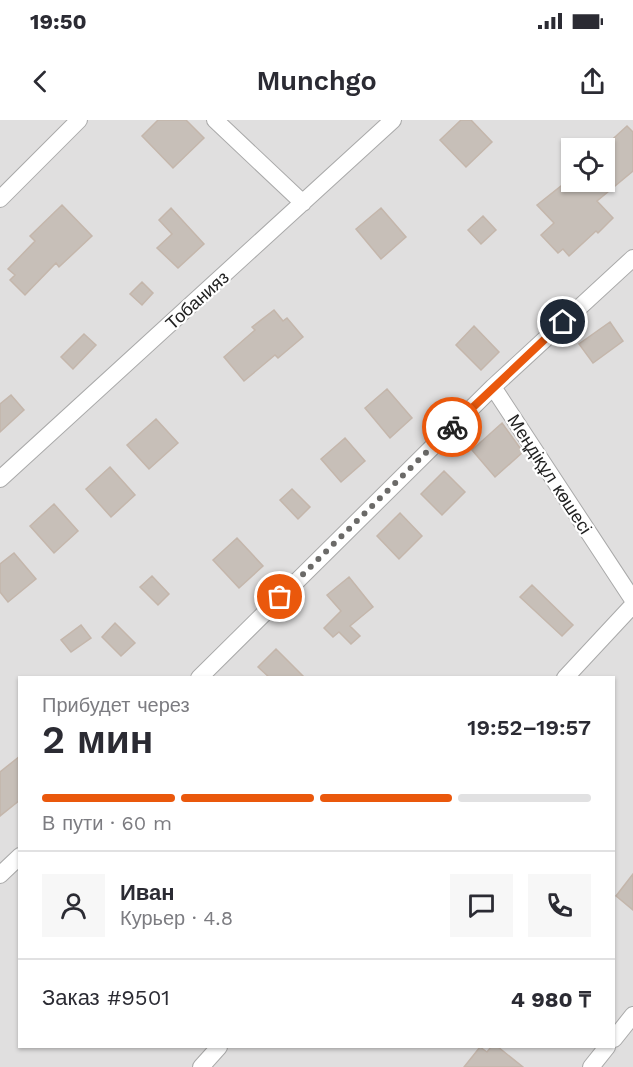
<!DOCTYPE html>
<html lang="ru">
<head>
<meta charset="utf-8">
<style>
  :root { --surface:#fff; --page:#f7f7f7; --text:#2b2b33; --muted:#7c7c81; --line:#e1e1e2; --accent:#ea580c }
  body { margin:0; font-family:"Work Sans",sans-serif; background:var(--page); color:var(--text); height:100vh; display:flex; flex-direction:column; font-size:22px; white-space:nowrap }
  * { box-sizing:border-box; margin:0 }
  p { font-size:20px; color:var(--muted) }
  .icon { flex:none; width:33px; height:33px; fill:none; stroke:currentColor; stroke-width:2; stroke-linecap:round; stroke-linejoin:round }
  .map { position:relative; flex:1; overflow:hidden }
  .drawer { position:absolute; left:18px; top:556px; width:597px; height:372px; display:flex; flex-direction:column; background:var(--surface); border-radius:0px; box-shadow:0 2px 4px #0004 }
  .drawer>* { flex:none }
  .tools { position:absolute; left:561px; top:18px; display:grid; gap:12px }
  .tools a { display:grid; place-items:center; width:54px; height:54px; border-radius:0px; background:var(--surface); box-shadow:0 2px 4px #0004; font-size:30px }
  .pin { position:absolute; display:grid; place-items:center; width:51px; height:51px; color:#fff; margin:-26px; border:3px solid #fff; border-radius:50%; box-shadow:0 2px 6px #0007 }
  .courier { position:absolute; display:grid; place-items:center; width:60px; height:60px; margin:-30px; border:4px solid #ea580c; border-radius:50%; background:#fff; color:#222; box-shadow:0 2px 8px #0007 }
  .summary em { font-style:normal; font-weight:600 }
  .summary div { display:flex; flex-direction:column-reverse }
  .summary { display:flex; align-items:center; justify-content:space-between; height:102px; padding:0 24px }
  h1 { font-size:39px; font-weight:600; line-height:45px }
  .bar { display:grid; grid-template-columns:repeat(4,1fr); gap:9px 6px; align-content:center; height:72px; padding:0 24px }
  .bar i { height:8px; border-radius:4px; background:var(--line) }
  .bar .active { background:var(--accent) }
  .bar p { grid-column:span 4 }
  .line { display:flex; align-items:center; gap:15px; padding:0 24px; border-top:2px solid var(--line) }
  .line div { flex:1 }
  .round { display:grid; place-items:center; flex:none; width:63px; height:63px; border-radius:0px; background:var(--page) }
  .status { display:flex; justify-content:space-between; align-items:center; height:42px; padding:0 30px; background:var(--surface); direction:ltr }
  .status svg { height:16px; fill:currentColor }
  header { display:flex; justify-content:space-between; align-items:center; height:78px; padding:0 24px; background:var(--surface); font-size:27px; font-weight:600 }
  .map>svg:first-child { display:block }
  .residential { fill:#e0dfdf; fill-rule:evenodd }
  .building { fill:#c7bfb8; stroke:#c4b6ab; stroke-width:1.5 }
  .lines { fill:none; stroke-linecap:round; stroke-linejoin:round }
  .minor-casing { stroke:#a9a9a9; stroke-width:18 }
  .minor { stroke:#fff; stroke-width:16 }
  .done { stroke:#6b6a68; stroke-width:6; stroke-dasharray:0 10.8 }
  .route { stroke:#ea580c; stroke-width:8 }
  .labels { text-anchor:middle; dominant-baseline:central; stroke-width:4.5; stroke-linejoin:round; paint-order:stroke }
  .street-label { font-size:18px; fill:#222; stroke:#fff }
</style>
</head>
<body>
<div class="status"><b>19:50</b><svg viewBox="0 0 49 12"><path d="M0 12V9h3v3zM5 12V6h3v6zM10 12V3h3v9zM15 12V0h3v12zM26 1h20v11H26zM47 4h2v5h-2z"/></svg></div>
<header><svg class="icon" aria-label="back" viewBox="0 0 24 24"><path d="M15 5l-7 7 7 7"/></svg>Munchgo<svg class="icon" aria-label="share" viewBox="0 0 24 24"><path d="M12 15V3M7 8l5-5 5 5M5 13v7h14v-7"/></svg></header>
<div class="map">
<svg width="633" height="947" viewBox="0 0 633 947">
  <rect width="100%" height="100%" fill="#f2efe9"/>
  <path class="residential" d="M0,0H633V947H0ZM572,28H604V62H572ZM20,558H614V927H20Z"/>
  <path class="building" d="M158,0H186L204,18L173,48L142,16Z
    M461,0H471L492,22L466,47L440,20Z
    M627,6L633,12V51L597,81L613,98L598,113L596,111L569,136L563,129L558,133L541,115L554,103L537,85L566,62H604V27Z
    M62,85L92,116L59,147L56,143L25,175L10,160L15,155L8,149L35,121L30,116Z
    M171,88L204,124L178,148L157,128L172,114L159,100Z
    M381,88L406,117L381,139L356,109Z
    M483,96L496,110L481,124L468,110Z
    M142,162L153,173L142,185L130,174Z
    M274,190L283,201L287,198L303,217L278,238L275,235L244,261L224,237L255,210L252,207Z
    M610,202L623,221L593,243L579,224Z
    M474,206L499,232L481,250L456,225Z
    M84,214L96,225L73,249L61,237Z
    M387,269L412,298L390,318L365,288Z
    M11,275L24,290L0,312V284Z
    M156,299L178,323L149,349L127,325Z
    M502,303L523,332L495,357L472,330Z
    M345,318L365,341L341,362L321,339Z
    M110,347L135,375L111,397L86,369Z
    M444,351L465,372L442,395L421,374Z
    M292,369L310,387L298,399L280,380Z
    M54,384L78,411L54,433L30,406Z
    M400,393L422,416L399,439L377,416Z
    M237,418L263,446L239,468L213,440Z
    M14,433L36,459L8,482L0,472V444Z
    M152,456L169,474L158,485L140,467Z
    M349,457L373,487L350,506L360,516L351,524L339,512L333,517L324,508L341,491L327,475Z
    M532,465L573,505L562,516L520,477Z
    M115,503L135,523L121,536L102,517Z
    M81,505L91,518L71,532L61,520Z
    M276,529L305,558H270L258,547Z
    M20,636V680L0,696V652Z
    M633,754V790L616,776Z
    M480,927L487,932L491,927H498L523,947H464Z"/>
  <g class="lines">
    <defs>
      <path id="minor" d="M215,0L303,83
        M0,79L79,0
        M493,267L633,480
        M0,359L393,0
        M199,558L493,267L633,138
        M565,558L633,485
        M0,755L20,736
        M614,919L633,895
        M201,947L219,927
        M591,947L607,927"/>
    </defs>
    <use href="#minor" class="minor-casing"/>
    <use href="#minor" class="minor"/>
  </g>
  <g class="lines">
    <path class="done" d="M280,477L452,307"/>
    <path class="route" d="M452,307L563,202"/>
  </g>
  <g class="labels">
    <g class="street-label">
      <text transform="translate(197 180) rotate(-42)">Тобанияз</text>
      <text transform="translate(550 354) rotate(57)">Меңдіқұл көшесі</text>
    </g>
  </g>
</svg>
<div class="tools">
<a><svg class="icon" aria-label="locate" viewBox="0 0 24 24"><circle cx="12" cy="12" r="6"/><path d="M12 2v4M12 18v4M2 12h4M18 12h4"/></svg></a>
</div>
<div class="pin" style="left:280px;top:477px;background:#ea580c"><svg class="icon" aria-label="bag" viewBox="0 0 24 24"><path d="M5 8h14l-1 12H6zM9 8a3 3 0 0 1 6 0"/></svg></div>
<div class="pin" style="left:563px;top:202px;background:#1f2937"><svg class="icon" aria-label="home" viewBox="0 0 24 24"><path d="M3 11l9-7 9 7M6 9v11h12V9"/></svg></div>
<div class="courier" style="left:452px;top:307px"><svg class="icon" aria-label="bike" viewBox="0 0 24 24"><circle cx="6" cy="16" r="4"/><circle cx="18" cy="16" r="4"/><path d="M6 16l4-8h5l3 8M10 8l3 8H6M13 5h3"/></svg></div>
<section class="drawer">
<div class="summary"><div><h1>2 мин</h1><p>Прибудет через</p></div><em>19:52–19:57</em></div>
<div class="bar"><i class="active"></i><i class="active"></i><i class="active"></i><i></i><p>В пути · 60 m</p></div>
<div class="line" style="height:108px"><a class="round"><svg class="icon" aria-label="person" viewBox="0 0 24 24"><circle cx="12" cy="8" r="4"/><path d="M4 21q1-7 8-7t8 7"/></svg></a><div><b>Иван</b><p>Курьер · 4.8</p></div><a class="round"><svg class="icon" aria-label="chat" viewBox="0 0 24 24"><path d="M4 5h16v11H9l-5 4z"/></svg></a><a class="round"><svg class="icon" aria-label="phone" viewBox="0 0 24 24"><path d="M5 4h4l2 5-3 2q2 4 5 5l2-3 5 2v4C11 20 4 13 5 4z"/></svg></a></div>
<div class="line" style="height:78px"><div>Заказ #9501</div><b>4 980 ₸</b></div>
</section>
</div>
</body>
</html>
